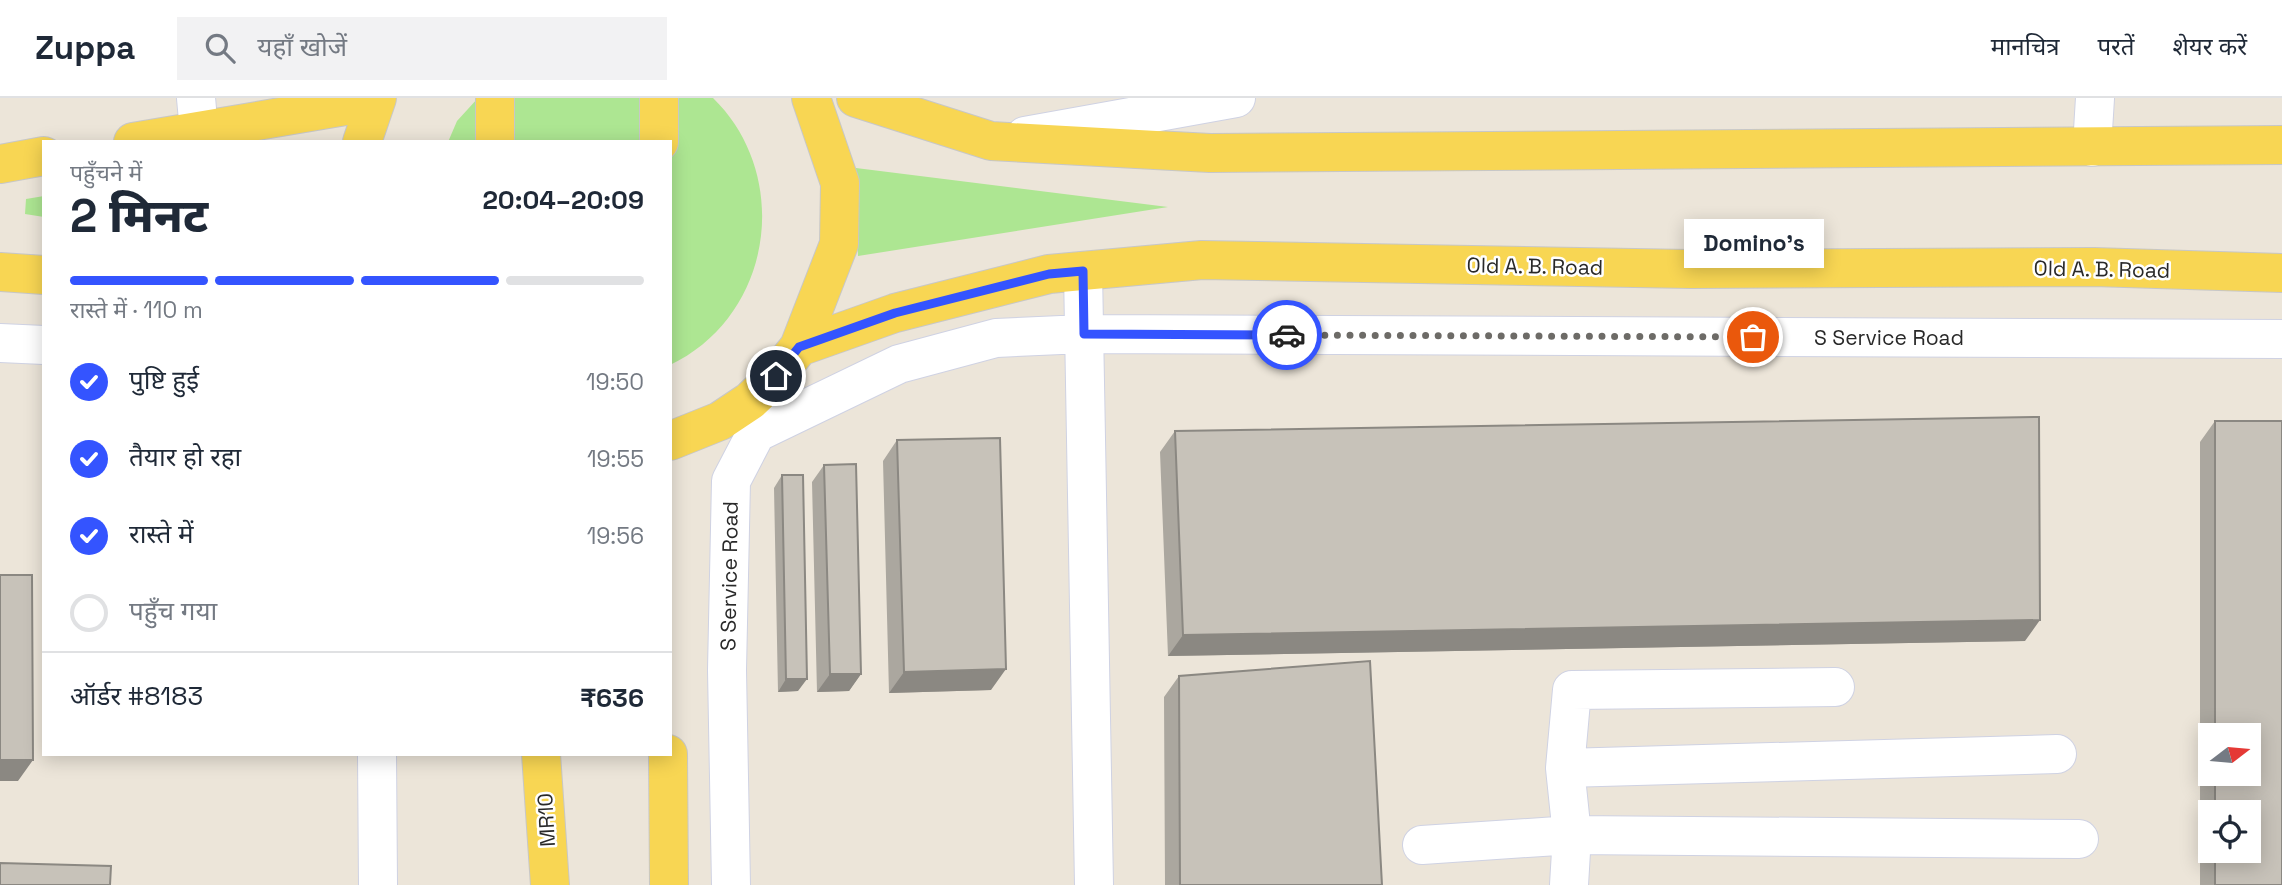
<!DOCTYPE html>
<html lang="hi">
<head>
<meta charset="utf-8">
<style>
  :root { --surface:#fff; --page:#f2f2f3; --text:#1f2937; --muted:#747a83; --line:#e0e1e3; --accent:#3454ff }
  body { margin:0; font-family:"Space Grotesk","Noto Sans Devanagari",sans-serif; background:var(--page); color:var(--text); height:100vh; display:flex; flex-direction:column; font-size:26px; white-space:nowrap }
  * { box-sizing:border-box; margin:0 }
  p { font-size:23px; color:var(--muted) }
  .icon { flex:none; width:38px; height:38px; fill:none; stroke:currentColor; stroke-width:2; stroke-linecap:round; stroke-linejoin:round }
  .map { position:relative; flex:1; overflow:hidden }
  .drawer { position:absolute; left:42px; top:42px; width:630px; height:616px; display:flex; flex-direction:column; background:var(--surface); border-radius:0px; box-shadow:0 4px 18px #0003 }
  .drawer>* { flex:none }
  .needle { width:46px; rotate:74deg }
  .tools { position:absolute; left:2198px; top:625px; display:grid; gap:14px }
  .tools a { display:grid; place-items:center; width:63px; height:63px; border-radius:0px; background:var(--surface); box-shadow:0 4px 18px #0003; font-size:35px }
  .pin { position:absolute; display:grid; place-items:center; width:60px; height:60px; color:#fff; margin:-30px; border:4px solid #fff; border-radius:50%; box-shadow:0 2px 7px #0007 }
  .courier { position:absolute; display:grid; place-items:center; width:70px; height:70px; margin:-35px; border:5px solid #3454ff; border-radius:50%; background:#fff; color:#222; box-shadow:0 2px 9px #0007 }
  .bubble { position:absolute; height:49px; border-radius:0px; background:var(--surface); box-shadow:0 4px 18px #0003; font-size:23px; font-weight:800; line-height:49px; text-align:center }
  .headline em { font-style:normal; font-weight:800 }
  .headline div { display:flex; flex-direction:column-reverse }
  .headline { display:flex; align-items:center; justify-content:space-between; height:119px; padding:0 28px }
  h1 { font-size:46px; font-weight:800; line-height:52px }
  .bar { display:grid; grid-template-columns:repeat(4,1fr); gap:10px 7px; align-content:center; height:84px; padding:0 28px }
  .bar i { height:9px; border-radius:5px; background:var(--line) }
  .bar .active { background:var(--accent) }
  .bar p { grid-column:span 4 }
  .line { display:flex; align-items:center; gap:18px; padding:0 28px; border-top:2px solid var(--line) }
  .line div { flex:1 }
  ol { padding:0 28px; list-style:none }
  li { display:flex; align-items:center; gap:21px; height:77px }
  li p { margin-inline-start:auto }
  li .icon { padding:7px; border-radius:50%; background:var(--accent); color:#fff; stroke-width:4 }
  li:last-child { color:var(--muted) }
  li i { width:38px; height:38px; border:4px solid var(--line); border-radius:50% }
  header { display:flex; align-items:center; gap:42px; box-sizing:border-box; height:98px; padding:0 35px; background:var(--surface); border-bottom:2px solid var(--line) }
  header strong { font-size:33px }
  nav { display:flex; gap:38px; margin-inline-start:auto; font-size:24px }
  .search { width:490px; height:63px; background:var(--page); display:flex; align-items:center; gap:18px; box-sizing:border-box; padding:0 24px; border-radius:0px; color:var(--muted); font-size:26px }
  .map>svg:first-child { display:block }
  .green { fill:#ade692 }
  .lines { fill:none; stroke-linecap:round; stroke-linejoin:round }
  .minor-casing { stroke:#cfd2e3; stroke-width:40 }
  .major-casing { stroke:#c7c7c7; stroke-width:40 }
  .minor { stroke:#fff; stroke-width:38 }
  .major { stroke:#f8d653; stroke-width:38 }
  .wall { fill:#aba79f; fill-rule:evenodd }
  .shaded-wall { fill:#8b8882 }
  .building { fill:#c7c2b9; stroke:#8b8882; stroke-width:2 }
  .done { stroke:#6d6b67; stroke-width:7; stroke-dasharray:0 12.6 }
  .route { stroke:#3454ff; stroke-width:9 }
  .labels { text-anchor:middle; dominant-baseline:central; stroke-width:5; stroke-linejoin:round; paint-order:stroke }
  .street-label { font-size:21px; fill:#292929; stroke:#fff }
</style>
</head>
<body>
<header>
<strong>Zuppa</strong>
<div class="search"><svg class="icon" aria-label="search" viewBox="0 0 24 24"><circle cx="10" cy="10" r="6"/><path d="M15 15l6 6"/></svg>यहाँ खोजें</div>
<nav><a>मानचित्र</a><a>परतें</a><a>शेयर करें</a></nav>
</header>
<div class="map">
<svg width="2282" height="787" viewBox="0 0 2282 787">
  <rect width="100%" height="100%" fill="#ece5d9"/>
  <path class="green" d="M478,0H713C793,78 773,218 670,267V44H448L457,23Z
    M856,70L1168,109L858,158Z
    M44,98V119L25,116L26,101Z"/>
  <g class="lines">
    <defs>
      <path id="minor" d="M196,0L199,33
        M1025,38L1236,0
        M2092,49L2095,0
        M1083,173L1094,787
        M0,245L44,247
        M377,656L378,787
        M1565,670L2057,656
        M1422,747L1572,737L2079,741
        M731,787L727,572L731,383L756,335L899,266L996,240L1084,236L2282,241
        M1569,787L1572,737L1565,670L1572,592L1835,589"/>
      <path id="major" d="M495,0V44
        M659,0V44
        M856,0L991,43L1210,55L2282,47
        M133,44L375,3
        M362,44L377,0
        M0,66L44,58
        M0,174L44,177
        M799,249L895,215L1049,176L1202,162L1690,171L2094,169L2282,175
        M670,343L720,323L750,303L776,278L799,249L839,146L840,85L811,0
        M541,656L550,787
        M668,656L669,787"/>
    </defs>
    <use href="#minor" class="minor-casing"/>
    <use href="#major" class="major-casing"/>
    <use href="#minor" class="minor"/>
    <use href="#major" class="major"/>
  </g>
  <path class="wall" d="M2215,323L2282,787H2200V344ZM2210,637H2249V676H2210ZM2210,714H2249V752H2210Z
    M1175,333L2025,543L1168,558L1160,354Z
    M897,342L991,592L889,595L883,363Z
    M824,367L861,576L849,593L817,594L812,384Z
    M782,377L798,593L778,594L774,390Z
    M1179,578L1382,787H1165L1164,599Z"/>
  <path class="shaded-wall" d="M2040,522L2025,543L1168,558L1183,537Z
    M1006,571L991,592L889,595L904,574Z
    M830,576H861L849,593L817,594Z
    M786,581H807L798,593L778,594Z
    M0,662H33L18,683H0Z"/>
  <path class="building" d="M2039,319L2040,522L1183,537L1175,333Z
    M2215,323H2282V787H2215V752H2249V714H2215V676H2249V637H2215Z
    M1000,340L1006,571L904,574L897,342Z
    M856,366L861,576H830L824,367Z
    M782,377H803L807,581H786Z
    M0,477H32L33,662H0Z
    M1370,563L1382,787H1180L1179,578Z
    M0,765L111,768L110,787H0Z"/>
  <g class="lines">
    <path class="done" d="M1287,237L1753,239"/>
    <path class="route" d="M776,278L799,249L895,215L1049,176L1083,173L1084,236L1287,237"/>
  </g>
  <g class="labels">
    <g class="street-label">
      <text transform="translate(1535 168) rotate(1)">Old A. B. Road</text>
      <text transform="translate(2102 171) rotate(1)">Old A. B. Road</text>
      <text x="1889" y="239">S Service Road</text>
      <text transform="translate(729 478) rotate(-89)">S Service Road</text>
      <text transform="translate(546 722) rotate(-93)">MR10</text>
    </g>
  </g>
</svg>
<div class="tools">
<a><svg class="needle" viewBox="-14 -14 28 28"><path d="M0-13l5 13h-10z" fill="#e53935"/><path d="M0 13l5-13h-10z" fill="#747a83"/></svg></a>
<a><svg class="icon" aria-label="locate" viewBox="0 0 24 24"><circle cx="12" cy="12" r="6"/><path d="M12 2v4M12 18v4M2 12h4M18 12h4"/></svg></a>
</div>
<div class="pin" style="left:1753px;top:239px;background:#ea580c"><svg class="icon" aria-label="bag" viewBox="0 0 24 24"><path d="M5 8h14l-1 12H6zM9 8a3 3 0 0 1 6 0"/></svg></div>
<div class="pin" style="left:776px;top:278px;background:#1f2937"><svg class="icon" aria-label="home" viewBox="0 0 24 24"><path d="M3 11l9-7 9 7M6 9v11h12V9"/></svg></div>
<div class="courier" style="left:1287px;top:237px"><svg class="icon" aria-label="car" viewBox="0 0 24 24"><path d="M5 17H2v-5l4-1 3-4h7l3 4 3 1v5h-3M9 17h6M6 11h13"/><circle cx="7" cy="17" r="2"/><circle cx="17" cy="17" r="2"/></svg></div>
<div class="bubble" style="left:1684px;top:121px;width:140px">Domino's</div>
<section class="drawer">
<div class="headline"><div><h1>2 मिनट</h1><p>पहुँचने में</p></div><em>20:04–20:09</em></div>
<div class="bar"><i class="active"></i><i class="active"></i><i class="active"></i><i></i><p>रास्ते में · 110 m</p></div>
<ol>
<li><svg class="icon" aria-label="check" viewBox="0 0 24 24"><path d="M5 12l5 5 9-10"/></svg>पुष्टि हुई<p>19:50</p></li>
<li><svg class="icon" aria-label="check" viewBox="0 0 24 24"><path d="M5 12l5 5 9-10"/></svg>तैयार हो रहा<p>19:55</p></li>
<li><svg class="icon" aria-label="check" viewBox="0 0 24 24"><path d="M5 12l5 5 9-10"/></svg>रास्ते में<p>19:56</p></li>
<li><i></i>पहुँच गया</li>
</ol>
<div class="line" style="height:91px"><div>ऑर्डर #8183</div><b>₹636</b></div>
</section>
</div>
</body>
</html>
